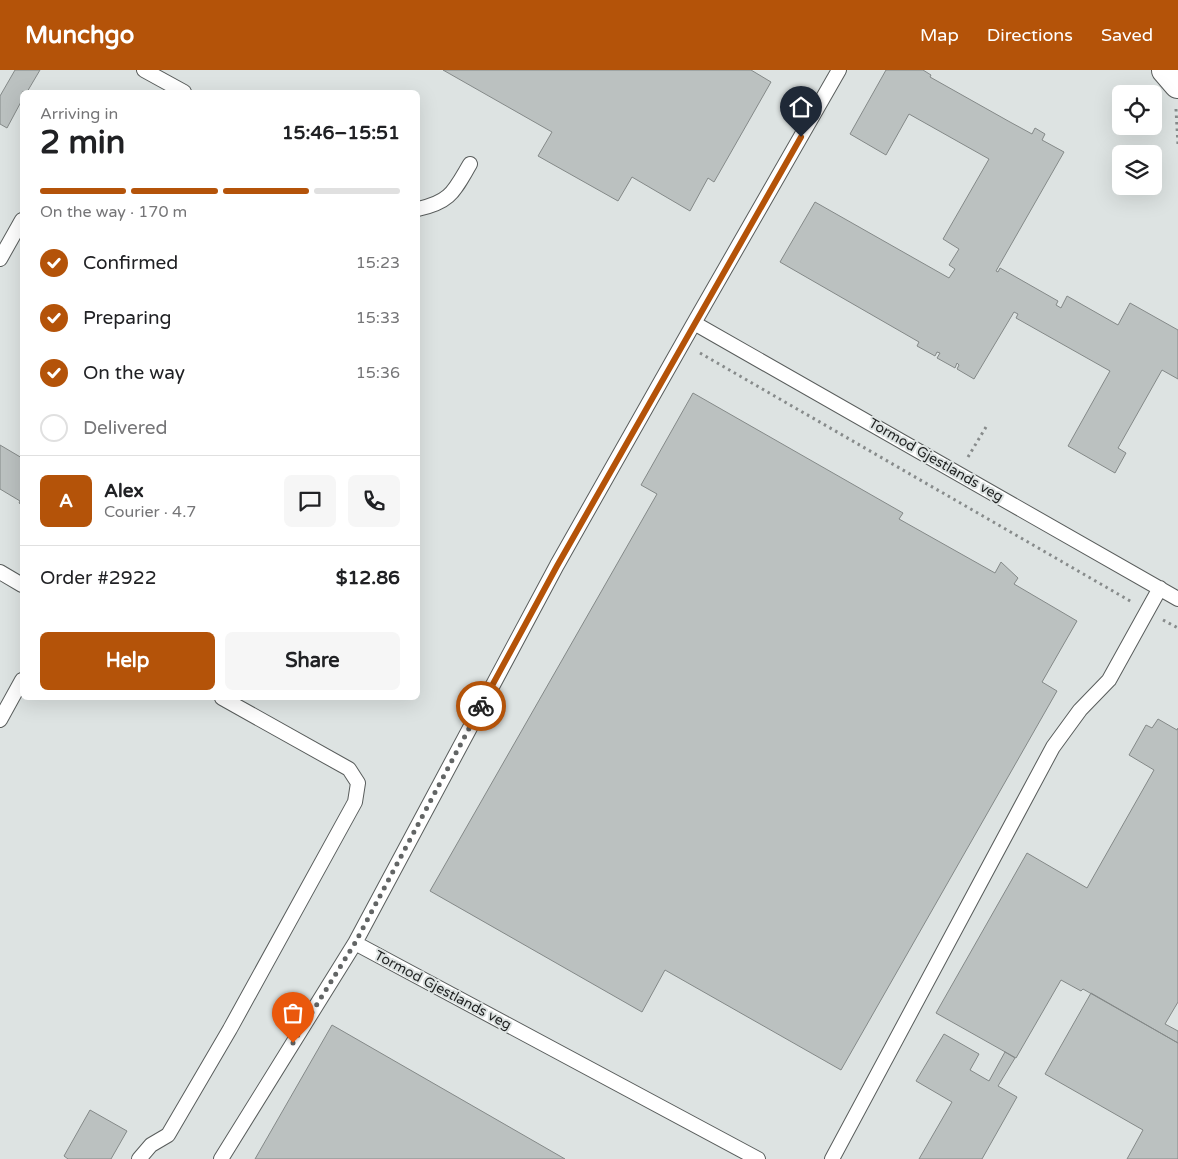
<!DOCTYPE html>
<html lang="en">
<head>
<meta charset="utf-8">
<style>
  :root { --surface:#fff; --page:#f6f6f6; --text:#202124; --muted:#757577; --line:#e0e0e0; --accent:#b45309 }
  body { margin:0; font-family:"Varela Round",sans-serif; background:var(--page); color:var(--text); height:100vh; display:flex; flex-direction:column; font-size:19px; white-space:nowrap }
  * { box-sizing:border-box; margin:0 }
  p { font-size:16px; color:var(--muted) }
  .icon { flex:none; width:28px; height:28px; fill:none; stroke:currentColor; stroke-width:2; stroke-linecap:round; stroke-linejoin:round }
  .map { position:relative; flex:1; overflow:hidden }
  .side { position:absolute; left:20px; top:20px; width:400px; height:610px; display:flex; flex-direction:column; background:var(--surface); border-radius:8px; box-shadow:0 5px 20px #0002 }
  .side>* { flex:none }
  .buttons { position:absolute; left:1112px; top:15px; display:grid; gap:10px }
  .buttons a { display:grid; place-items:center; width:50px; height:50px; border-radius:8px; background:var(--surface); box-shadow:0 5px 20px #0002; font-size:25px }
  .pin { position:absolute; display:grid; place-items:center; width:42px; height:42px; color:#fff; margin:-51px -21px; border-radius:50% 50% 50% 0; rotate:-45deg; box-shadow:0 0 5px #0007 }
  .pin .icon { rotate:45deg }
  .courier { position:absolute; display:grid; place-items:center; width:50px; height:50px; margin:-25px; border:4px solid #b45309; border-radius:50%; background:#fff; color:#222; box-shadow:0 1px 6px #0007 }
  .headline em { font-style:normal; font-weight:800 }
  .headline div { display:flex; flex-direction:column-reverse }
  .headline { display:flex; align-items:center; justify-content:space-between; height:85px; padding:0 20px }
  h1 { font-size:32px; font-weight:800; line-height:38px }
  .bar { display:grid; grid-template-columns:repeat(4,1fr); gap:8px 5px; align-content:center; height:60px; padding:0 20px }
  .bar i { height:6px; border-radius:4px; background:var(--line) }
  .bar .active { background:var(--accent) }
  .bar p { grid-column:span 4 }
  .line { display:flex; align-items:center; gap:12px; padding:0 20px; border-top:1px solid var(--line) }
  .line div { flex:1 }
  .round { display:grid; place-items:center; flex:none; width:52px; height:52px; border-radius:8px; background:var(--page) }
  ol { padding:0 20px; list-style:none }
  li { display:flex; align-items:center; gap:15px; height:55px }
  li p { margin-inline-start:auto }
  li .icon { padding:5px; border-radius:50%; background:var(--accent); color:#fff; stroke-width:4 }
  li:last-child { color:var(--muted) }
  li i { width:28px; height:28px; border:2px solid var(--line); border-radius:50% }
  .button { display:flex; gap:10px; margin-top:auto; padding:10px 20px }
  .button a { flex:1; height:58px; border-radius:8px; background:var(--accent); color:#fff; font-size:20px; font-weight:800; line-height:58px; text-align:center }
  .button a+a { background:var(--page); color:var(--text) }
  header { display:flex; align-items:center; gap:30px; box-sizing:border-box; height:70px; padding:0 25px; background:var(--accent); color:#fff }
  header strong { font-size:24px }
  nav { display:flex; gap:28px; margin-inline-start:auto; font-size:18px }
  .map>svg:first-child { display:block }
  .building { fill:#bbc1c0; stroke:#848988 }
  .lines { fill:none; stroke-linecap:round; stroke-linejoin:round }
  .service-casing { stroke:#595d5c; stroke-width:16 }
  .minor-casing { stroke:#595d5c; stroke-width:30 }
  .path { stroke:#878b8b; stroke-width:3; stroke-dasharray:2.5 4; stroke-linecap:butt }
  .service { stroke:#fff; stroke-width:14 }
  .minor { stroke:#fff; stroke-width:28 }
  .done { stroke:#626565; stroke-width:5; stroke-dasharray:0 9 }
  .route { stroke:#b45309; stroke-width:6 }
  .labels { text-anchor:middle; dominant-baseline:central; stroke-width:4; stroke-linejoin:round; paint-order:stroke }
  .street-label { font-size:14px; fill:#1f2121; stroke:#dde3e2 }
</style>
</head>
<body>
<header>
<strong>Munchgo</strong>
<nav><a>Map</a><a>Directions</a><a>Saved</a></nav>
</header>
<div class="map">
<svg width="1178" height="1089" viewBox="0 0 1178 1089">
  <rect width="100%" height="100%" fill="#dde3e2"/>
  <path class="building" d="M15,0H40L27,22H22V30L7,58L0,54V26Z
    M443,0H751L771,12L714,112L708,108L690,141L632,107L618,131L538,86L552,62Z
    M886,0H923L931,5L930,7L1010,52L1032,64L1035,58L1045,64L1042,70L1064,82L996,201L998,202L1000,198L1058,231L1056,235L1061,238L1067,226L1118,255L1130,233L1178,260V309L1162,300L1118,378L1126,383L1115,403L1068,376L1110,301L1016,248L1018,244L1014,242L974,309L957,299L959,295L957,293L955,298L937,288L940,283L937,282L935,286L917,276L919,272L780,192L815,132L949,208L955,199L949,195L959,179L943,169L989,89L909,44L886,85L850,64Z
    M693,323L903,443L899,449L995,503L1001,492L1018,508L1014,514L1077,551L1042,612L1057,621L841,1000L665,900L642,942L430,821L657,424L641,415Z
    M0,375L22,388V435L19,433L20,431L0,419Z
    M1158,649L1177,660L1178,658V932L1165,954L1178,961V973L1083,919L1081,921L1061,910L1016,988L936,943L1027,783L1087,818L1154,700L1129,685L1146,655L1152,658Z
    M1091,923L1178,973V1089H1127L1143,1060L1045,1004Z
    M332,955L565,1089H255Z
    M944,964L979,984L970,1000L989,1011L1005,982L1015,988L998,1016L1017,1027L982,1089H919L952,1032L916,1011Z
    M90,1040L127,1061L111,1089H68L64,1086Z"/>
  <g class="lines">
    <defs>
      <path id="service" d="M144,0L184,22
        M418,139C451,132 454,121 470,94
        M0,189L22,150
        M694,253L839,0
        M0,502L22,515
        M0,650L22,610
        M139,1089L151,1075L168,1065L230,959L355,732L358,713L349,699L222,628
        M221,1089L355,873
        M758,1089L355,873L557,495L694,253L1178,529
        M832,1089L1053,677L1080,640L1109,610L1160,518"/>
      <path id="minor" d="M1166,0L1178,14"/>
    </defs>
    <use href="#service" class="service-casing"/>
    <use href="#minor" class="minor-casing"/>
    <path class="path" d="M1176,39L1178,75
      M700,283L1132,532
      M968,387L986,357
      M1163,550L1178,558"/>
    <use href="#service" class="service"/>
    <use href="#minor" class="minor"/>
  </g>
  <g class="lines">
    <path class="done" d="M293,973L355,873L481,636"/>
    <path class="route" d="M481,636L557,496L801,67"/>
  </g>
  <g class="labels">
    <g class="street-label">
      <text transform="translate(936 390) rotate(30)">Tormod Gjestlands veg</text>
      <text transform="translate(443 920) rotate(28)">Tormod Gjestlands veg</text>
    </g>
  </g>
</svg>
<div class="buttons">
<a><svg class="icon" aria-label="locate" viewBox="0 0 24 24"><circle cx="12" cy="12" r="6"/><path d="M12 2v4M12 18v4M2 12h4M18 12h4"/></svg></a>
<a><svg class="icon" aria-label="layers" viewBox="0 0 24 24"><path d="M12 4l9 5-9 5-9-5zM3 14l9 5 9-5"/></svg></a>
</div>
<div class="pin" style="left:293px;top:973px;background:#ea580c"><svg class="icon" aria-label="bag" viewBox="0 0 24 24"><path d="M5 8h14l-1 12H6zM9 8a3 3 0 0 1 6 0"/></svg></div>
<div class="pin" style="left:801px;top:67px;background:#1f2937"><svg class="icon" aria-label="home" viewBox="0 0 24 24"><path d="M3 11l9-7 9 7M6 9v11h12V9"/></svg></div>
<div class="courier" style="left:481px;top:636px"><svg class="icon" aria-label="bike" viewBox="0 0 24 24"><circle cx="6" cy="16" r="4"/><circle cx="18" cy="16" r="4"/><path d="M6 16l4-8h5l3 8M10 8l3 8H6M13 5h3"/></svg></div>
<section class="side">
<div class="headline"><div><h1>2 min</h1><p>Arriving in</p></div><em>15:46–15:51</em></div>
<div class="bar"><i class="active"></i><i class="active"></i><i class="active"></i><i></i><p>On the way · 170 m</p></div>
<ol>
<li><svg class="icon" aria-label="check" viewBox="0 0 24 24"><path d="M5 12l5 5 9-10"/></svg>Confirmed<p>15:23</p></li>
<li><svg class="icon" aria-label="check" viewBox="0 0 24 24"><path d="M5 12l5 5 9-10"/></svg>Preparing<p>15:33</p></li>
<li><svg class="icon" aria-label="check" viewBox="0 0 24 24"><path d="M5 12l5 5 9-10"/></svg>On the way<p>15:36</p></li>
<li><i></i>Delivered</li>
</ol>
<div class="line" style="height:90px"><b class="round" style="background:var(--accent);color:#fff">A</b><div><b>Alex</b><p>Courier · 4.7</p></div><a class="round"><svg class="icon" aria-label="chat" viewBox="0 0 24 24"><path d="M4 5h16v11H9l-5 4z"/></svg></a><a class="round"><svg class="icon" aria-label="phone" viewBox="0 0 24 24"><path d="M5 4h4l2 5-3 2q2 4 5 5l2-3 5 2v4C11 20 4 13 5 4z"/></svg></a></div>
<div class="line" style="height:65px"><div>Order #2922</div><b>$12.86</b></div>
<div class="button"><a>Help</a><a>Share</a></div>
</section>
</div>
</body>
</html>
